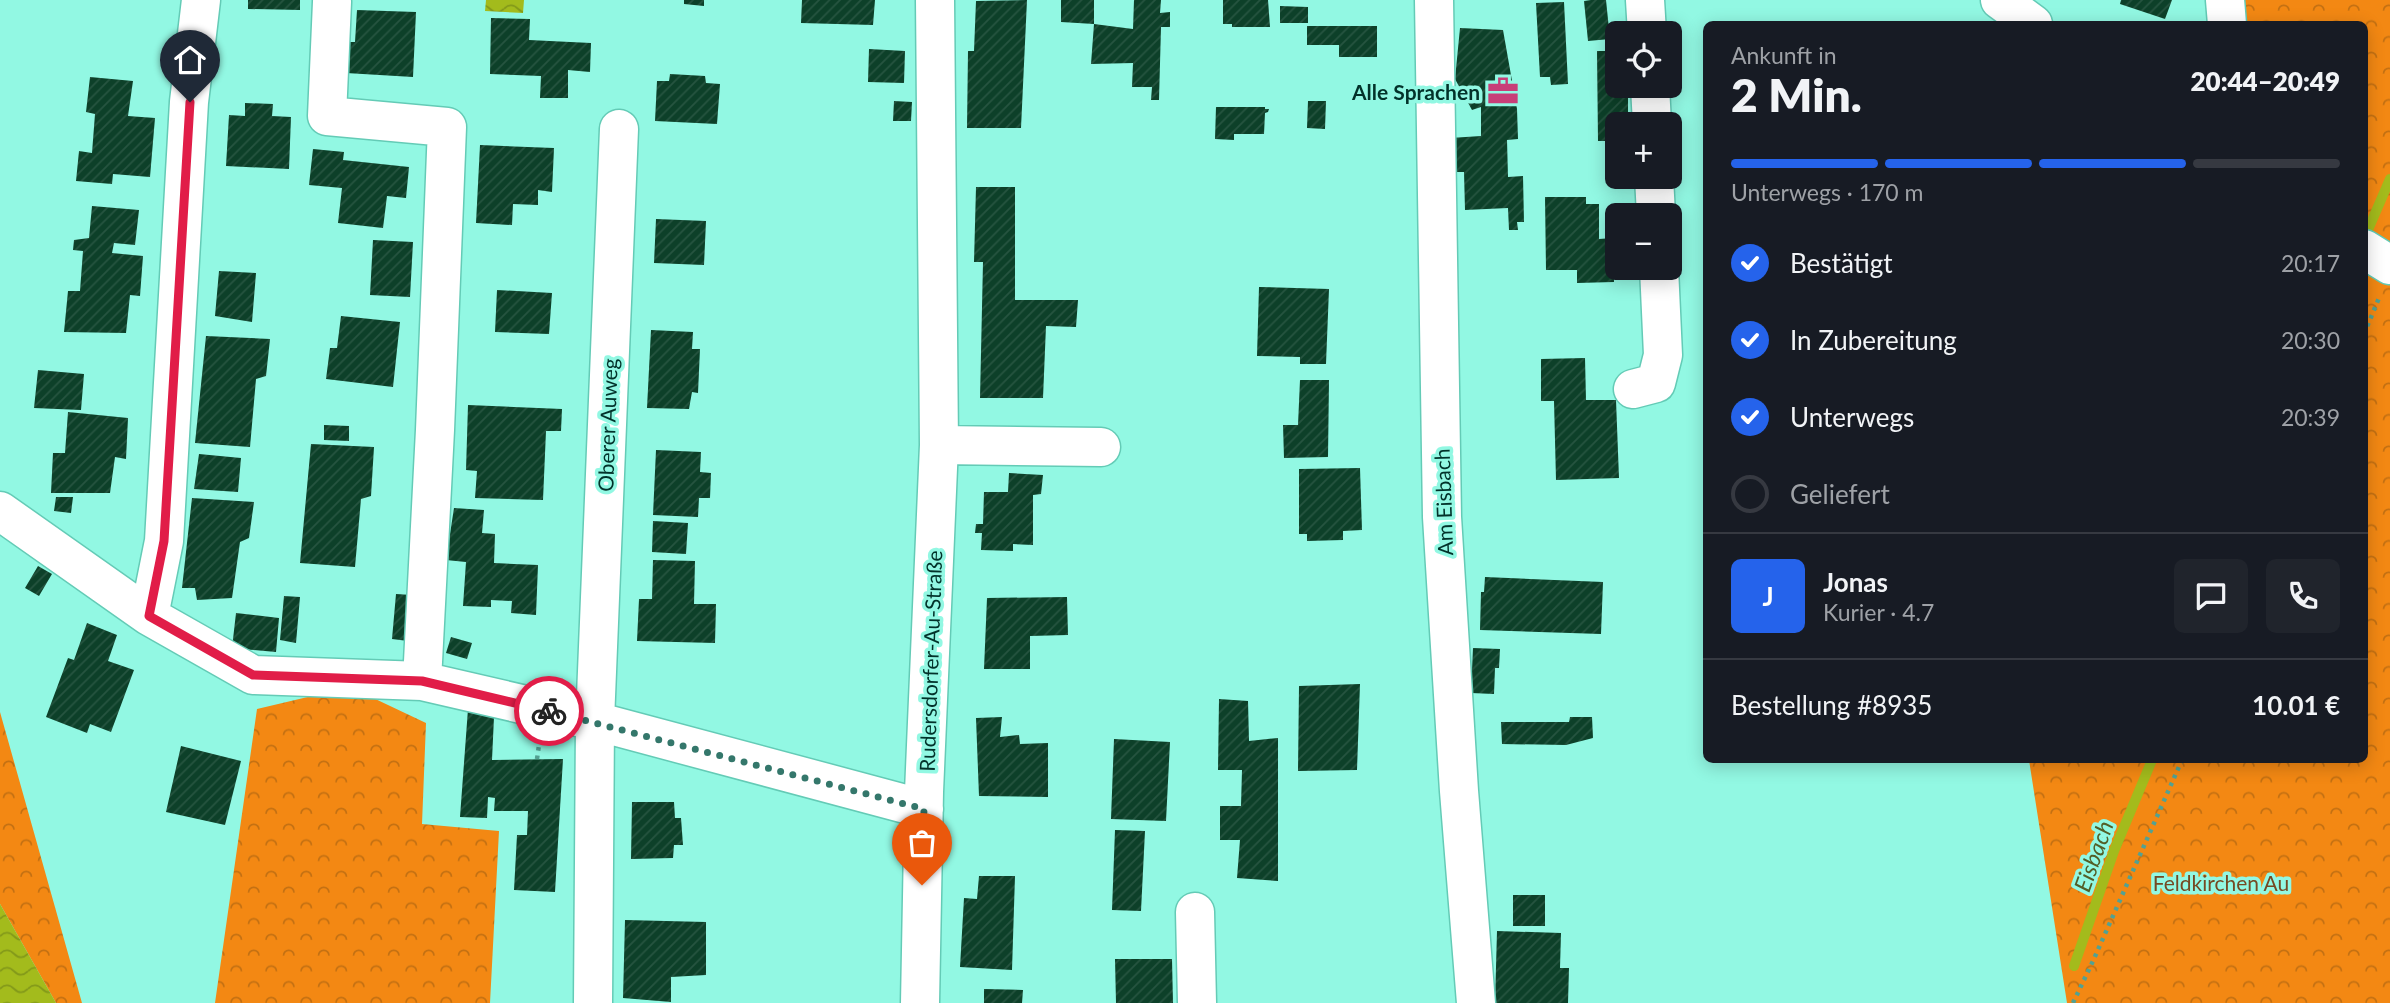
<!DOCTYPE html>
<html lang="de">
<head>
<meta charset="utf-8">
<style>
  :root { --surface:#171b24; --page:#20242c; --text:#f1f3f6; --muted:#9ea1a6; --line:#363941; --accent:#2563eb }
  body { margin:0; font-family:Lato,sans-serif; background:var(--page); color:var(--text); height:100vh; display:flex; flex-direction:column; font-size:26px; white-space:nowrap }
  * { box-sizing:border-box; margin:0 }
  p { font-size:23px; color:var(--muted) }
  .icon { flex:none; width:38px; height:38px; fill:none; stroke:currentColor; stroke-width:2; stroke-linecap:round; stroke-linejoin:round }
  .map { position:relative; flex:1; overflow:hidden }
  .side { position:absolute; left:1703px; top:21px; width:665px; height:742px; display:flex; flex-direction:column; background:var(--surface); border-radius:10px; box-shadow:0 4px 18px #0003 }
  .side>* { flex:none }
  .tools { position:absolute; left:1605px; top:21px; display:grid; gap:14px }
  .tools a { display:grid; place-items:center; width:77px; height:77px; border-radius:10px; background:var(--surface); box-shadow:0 4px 18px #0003; font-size:35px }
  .pin { position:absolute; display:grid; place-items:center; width:60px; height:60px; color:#fff; margin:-72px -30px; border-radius:50% 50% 50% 0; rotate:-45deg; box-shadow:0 0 7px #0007 }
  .pin .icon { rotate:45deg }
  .courier { position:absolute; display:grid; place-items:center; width:70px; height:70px; margin:-35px; border:5px solid #e11d48; border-radius:50%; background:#fff; color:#222; box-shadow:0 2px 9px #0007 }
  .overview em { font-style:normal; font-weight:800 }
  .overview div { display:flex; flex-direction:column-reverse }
  .overview { display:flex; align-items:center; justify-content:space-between; height:119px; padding:0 28px }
  h1 { font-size:46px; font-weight:800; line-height:52px }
  .bar { display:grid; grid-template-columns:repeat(4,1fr); gap:10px 7px; align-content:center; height:84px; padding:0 28px }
  .bar i { height:9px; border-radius:5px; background:var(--line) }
  .bar .active { background:var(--accent) }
  .bar p { grid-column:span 4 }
  .line { display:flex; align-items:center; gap:18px; padding:0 28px; border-top:2px solid var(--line) }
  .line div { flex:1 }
  .round { display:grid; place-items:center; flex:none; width:74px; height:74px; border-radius:10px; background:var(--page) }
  ol { padding:0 28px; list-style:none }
  li { display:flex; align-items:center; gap:21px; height:77px }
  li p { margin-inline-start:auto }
  li .icon { padding:7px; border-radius:50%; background:var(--accent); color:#fff; stroke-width:4 }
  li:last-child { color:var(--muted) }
  li i { width:38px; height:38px; border:4px solid var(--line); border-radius:50% }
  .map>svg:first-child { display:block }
  .forest { fill:url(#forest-crowns) }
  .water { fill:url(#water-waves) }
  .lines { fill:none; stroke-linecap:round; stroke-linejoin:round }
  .stream { stroke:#a3bb1c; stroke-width:10 }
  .building { fill:url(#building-hatch) }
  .minor-casing { stroke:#64cbb6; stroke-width:41 }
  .path { stroke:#53a192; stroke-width:4.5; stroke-dasharray:3.5 5; stroke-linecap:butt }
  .minor { stroke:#fff; stroke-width:38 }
  .done { stroke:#34776b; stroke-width:7; stroke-dasharray:0 12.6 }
  .route { stroke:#e11d48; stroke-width:9 }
  .labels { text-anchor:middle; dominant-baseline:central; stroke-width:7; stroke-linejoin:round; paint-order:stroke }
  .poi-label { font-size:21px; font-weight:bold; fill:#02322a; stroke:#92f8e3; text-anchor:end }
  .street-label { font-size:21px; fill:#02322a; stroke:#92f8e3 }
  .park-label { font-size:21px; fill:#754923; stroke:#92f8e3 }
  .water-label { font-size:23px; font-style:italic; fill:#535e27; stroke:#92f8e3 }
</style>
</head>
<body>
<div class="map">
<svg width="2390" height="1003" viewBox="0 0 2390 1003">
  <defs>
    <pattern id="forest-crowns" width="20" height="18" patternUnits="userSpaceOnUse" patternTransform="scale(1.75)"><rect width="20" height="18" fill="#f38813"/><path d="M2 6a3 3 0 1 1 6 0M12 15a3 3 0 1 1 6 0" fill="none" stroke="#c37012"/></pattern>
    <pattern id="water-waves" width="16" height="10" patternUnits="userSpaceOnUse" patternTransform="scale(1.75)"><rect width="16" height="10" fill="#a3bb1c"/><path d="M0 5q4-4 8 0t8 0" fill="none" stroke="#839919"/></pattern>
    <pattern id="building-hatch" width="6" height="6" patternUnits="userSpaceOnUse" patternTransform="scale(1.75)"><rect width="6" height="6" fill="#0d4029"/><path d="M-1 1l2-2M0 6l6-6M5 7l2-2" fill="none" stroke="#265440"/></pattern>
  </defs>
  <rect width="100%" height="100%" fill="#92f8e3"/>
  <path class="forest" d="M2245,0H2390V1003H2067L2029,760H2364V24H2245Z
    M350,687L426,723L422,824L499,831L490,1003H215L257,709Z
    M0,712L82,1003H56L0,904Z"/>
  <path class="water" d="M486,0H524L523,13L485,11Z
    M0,904L56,1003H0Z"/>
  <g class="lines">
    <path class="stream" d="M2364,239L2390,179
      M2074,966L2114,851L2152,760"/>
  </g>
  <path class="building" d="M248,0H300V10L248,9Z
    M684,0H704V6L684,4Z
    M802,0H875L873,25L801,23Z
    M1027,0L1021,128H967L968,51H974L976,1Z
    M1061,0H1094V24L1061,22Z
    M1134,0H1161L1160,13L1170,12V27H1161L1159,100H1151L1152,87H1132L1133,63L1091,64L1094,24L1133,29Z
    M1223,0H1268L1270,27H1232V24H1223Z
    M1591,0H1606L1610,39L1588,41L1584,1Z
    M2121,0H2172L2165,19L2120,4Z
    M1564,2L1568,84L1551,85L1550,77H1540L1536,3Z
    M1280,6L1308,7V23H1280Z
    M357,10L416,12L413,77L346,73L348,42H355Z
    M491,18L530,19L529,40L591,43L590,72L568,70V98H540L541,76L490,74Z
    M1307,26H1377V57H1339V45H1307Z
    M1460,28L1503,30L1517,109L1518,139L1507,140L1508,177L1523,176L1524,222H1517L1518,230H1509L1508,208L1465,210L1464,172H1450V138L1481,136V107L1472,110L1455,79Z
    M869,49L905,51L904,83L868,82Z
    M1597,51H1617V86H1628V124H1617V141H1598Z
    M670,74L705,76L706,83L720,84L717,124L655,121L657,81H669Z
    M90,77L133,81L128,116L155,118L150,177L113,174L112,184L76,181L79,151L92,153L95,114L86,112Z
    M894,101L912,102L911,121H893Z
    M1308,101H1326L1325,129L1307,128Z
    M245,103L273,104L272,116L291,117L289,169L226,166L229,115L245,116Z
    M1216,107H1265V109H1269L1268,112L1265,113L1264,134H1234V140L1215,139Z
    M480,145L554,148L552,192L538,190V205L513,204L512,225L476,223Z
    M313,149L344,152L343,160L409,167L406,198L387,196L383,228L338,223L342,188L309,185Z
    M976,187H1015V300H1078L1076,327L1046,326L1043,398H980L983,262H974Z
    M1545,197H1586V204H1599V239L1613,238L1614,282L1577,283V270H1546Z
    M92,206L139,210L135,245L114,243L112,253L143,256L140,296L130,295L126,333L64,332L68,291H80L83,251L73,250L74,240L89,238Z
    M656,219L706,221L704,265L654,263Z
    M373,240L413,242L410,297L370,295Z
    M219,271L256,273L252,322L215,316Z
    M1259,287L1329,289L1326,364H1300V357L1257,356Z
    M497,290L552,293L549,334L495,332Z
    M341,316L400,322L393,387L326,379L330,348H337Z
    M651,330L693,332L692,349H700L698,393L692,392L689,409L647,408Z
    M206,336L270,339L266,376L256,379L250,447L195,443Z
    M1585,358L1586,400H1616L1619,478L1556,480L1554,401H1541V359Z
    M38,370L84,374L81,410L34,408Z
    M1300,380H1329L1328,457L1284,458L1283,425H1298Z
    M468,405L562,409L561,431H546L543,500L475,498L477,471L466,470Z
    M68,412L128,418L126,459L115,457L110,493H51L53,453H65Z
    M324,425L349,426V441L324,440Z
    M311,444L374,447L371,496L361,499L355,567L300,563Z
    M656,450L701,452L700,472L711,473L710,498H699L698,517L653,515Z
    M199,454L241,458L238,492L194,489Z
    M1360,468L1362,530L1343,531V540L1307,541V534H1299V469Z
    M1009,473L1043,475L1041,494L1033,495V545L1013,544V551L981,550L982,533H975L976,524H983L984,492H1008Z
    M56,497H73L71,513L54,511Z
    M192,498L254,502L249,538L240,542L232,598L197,600L195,588H182Z
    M454,508L484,510L482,533L495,534L494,563L538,565L536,615L511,613L512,601L491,600V607L463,606L466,562L446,560Z
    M653,521L688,523L686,554L652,552Z
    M653,560L695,561L694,604H716L715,643L637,641L639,599H652Z
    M38,566L52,574L39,596L25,588Z
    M1485,577L1603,582L1601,634L1480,630L1481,592H1484Z
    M396,594L412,595L408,641L392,639Z
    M284,596L300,597L296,643L280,640Z
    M1067,597L1068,635L1030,636V669H984L987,598Z
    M236,613L279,618L276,652L232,648Z
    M87,623L117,635L108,661L134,670L111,732L90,724L87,733L46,717L68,658L74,660Z
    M451,637L472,643L467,659L446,653Z
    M1473,648L1500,649L1499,668H1495L1494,694L1471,693Z
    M1360,684L1357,770L1298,771L1299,686Z
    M1219,699L1248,701L1249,741L1278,738V881L1237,878L1240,840H1220V806H1241L1242,770H1218Z
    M468,709L494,717L492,760L563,759L555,892L514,890L517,835H527L528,811H494L495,798L488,797L487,818L460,817Z
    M1002,717L1000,737L1019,735L1020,744L1048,743V797L979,796L976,718Z
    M1570,717H1592L1593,738L1566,745L1502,744L1501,722H1569Z
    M1114,739L1170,742L1166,821L1111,819Z
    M181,746L241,761L225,825L166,812Z
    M632,802H674L675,818H681L683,845H674L673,858L631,859Z
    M1115,830L1145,831L1141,911L1112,910Z
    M979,876H1015L1012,970L960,967L964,898L977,899Z
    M1513,895H1545V926H1513Z
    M625,920L706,922V975L671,977V1002L623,998Z
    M1497,931L1561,933L1560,968H1569L1568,1003H1495Z
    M1115,959H1172L1173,1003H1116Z
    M984,989L1023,990L1022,1003H984Z"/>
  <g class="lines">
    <defs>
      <path id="minor" d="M1434,0L1442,517L1459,791L1476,1003
        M1645,0L1647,33
        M2000,0L2033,24
        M2225,0L2227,24
        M332,2L327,116L447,127L435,430L422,681
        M1650,86L1652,124
        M1654,177L1656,215
        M2364,249L2390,265
        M1633,389L1656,383L1663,355L1659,268
        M939,445L1101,447
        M0,511L149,616L253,675L422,681L595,721L924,809
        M149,616L164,541L189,102L201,0
        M1195,912L1197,1003
        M593,1003L595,721L619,129
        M920,1003L924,792L939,445L935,0"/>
    </defs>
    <use href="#minor" class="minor-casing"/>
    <path class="path" d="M2364,334L2379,298
      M537,759L539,745
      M2073,1003L2093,961L2182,760"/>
    <use href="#minor" class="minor"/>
  </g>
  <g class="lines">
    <path class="done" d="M549,711L924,809L922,885"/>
    <path class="route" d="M190,102L164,541L149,616L253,675L422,681L549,711"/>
  </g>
  <defs>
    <symbol id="office-bare" viewBox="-9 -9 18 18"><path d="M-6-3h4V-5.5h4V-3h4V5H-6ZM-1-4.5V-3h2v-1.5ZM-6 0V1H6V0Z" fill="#c83e78" stroke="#92f8e3" stroke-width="2.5" paint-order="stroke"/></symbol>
  </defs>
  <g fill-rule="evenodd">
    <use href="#office-bare" x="1481" y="69" width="44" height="44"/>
  </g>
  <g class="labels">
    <g class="poi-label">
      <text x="1480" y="91">Alle Sprachen</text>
    </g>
    <g class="street-label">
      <text transform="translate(607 425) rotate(-88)">Oberer Auweg</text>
      <text transform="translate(1443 502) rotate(-92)">Am Eisbach</text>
      <text transform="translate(930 661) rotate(-88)">Rudersdorfer-Au-Straße</text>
    </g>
    <g class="park-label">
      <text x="2221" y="882">Feldkirchen Au</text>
    </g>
    <g class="water-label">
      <text transform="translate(2093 856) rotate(-70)">Eisbach</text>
    </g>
  </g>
</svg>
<div class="tools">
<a><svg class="icon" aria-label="locate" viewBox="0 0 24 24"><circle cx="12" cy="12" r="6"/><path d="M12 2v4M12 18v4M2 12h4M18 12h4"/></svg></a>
<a>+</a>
<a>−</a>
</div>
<div class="pin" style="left:922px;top:885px;background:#ea580c"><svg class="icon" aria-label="bag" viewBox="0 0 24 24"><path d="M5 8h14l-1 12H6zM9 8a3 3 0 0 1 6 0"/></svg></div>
<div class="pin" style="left:190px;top:102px;background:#1f2937"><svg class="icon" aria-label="home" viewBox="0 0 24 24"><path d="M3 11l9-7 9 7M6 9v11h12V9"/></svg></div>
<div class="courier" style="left:549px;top:711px"><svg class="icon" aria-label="bike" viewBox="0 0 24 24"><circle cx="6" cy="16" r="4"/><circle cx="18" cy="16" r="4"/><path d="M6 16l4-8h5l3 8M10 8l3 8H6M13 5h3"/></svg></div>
<section class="side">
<div class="overview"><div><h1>2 Min.</h1><p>Ankunft in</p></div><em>20:44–20:49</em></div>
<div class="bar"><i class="active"></i><i class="active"></i><i class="active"></i><i></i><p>Unterwegs · 170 m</p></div>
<ol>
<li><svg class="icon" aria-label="check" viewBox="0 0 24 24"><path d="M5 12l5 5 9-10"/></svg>Bestätigt<p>20:17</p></li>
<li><svg class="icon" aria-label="check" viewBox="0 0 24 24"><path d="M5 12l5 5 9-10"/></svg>In Zubereitung<p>20:30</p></li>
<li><svg class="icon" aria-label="check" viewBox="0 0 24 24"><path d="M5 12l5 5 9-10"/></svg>Unterwegs<p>20:39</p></li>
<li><i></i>Geliefert</li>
</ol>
<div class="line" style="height:126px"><b class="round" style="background:var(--accent);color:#fff">J</b><div><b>Jonas</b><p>Kurier · 4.7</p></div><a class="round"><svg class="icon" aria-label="chat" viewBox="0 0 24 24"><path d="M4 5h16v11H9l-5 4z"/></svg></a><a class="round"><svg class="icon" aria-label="phone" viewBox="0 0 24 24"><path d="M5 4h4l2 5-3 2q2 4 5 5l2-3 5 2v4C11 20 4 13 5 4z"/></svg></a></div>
<div class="line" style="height:91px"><div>Bestellung #8935</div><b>10.01 €</b></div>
</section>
</div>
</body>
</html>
